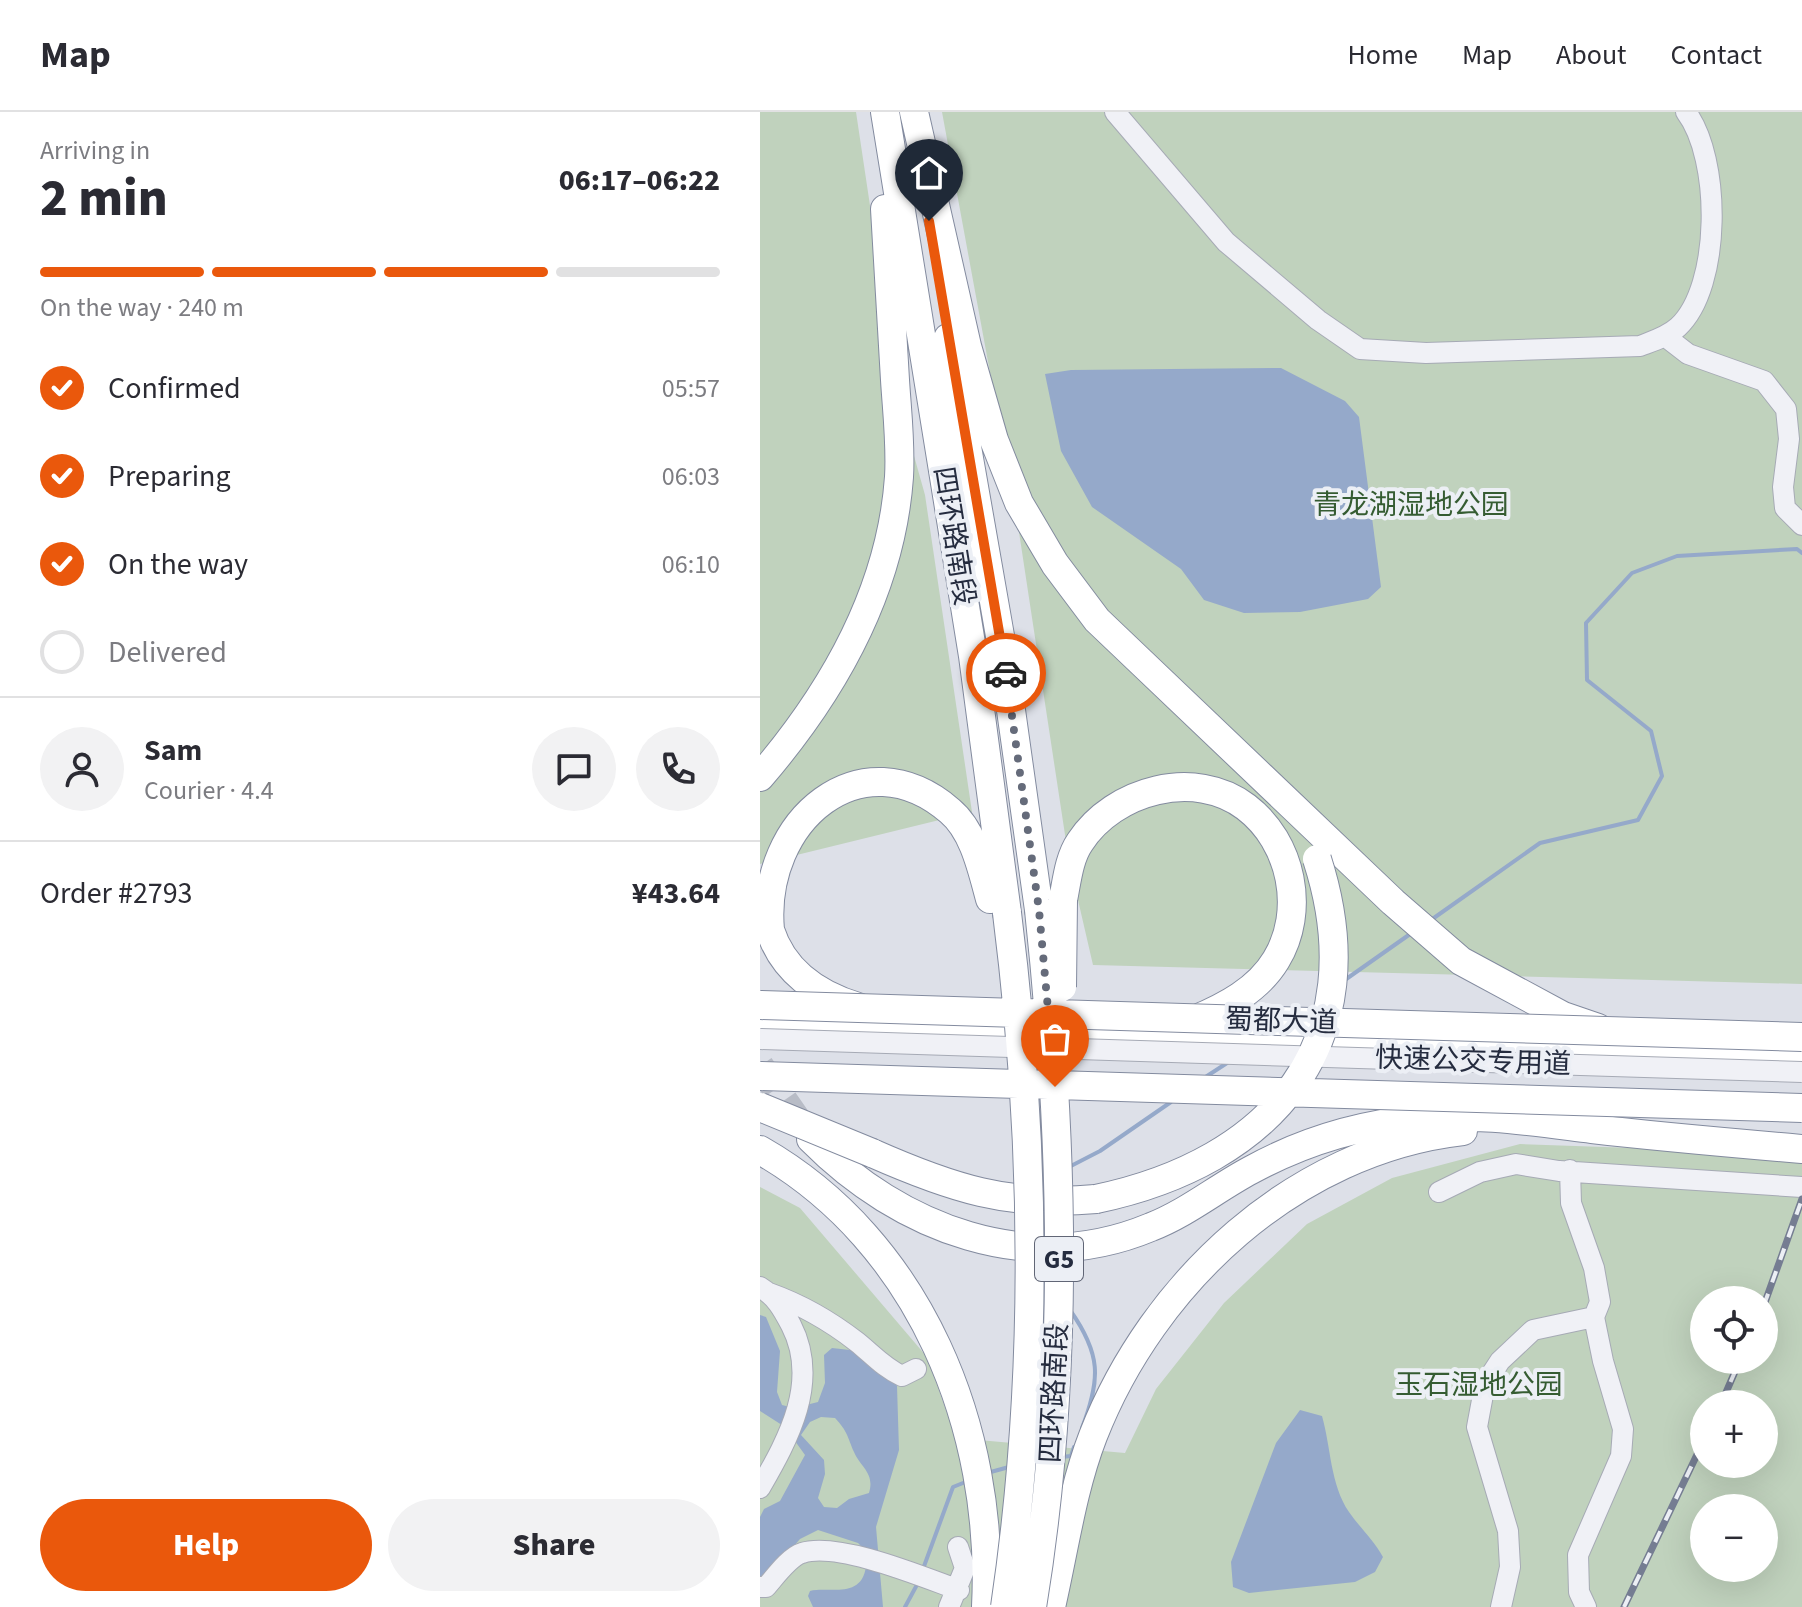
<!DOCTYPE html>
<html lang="en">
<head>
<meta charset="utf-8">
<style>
  :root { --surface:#fff; --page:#f2f2f3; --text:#2b2b33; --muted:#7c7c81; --line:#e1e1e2; --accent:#ea580c }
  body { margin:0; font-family:"Source Sans 3","Noto Sans SC",sans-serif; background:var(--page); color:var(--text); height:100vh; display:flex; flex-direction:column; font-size:30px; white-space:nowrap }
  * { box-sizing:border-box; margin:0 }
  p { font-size:26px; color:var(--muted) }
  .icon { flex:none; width:44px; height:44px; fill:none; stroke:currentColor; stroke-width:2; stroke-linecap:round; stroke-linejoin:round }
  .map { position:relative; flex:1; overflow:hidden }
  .side { display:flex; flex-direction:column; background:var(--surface); width:760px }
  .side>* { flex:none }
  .controls { position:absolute; left:930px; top:1174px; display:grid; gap:16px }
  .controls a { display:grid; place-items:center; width:88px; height:88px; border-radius:50%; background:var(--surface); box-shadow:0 8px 32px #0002; font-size:40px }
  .pin { position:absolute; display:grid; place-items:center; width:68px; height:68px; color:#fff; margin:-82px -34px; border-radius:50% 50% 50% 0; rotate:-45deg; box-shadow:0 0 8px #0007 }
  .pin .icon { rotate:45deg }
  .courier { position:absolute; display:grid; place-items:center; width:80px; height:80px; margin:-40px; border:6px solid #ea580c; border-radius:50%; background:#fff; color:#222; box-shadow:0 2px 10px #0007 }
  .headline em { font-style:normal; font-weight:800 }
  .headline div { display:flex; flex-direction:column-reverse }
  .headline { display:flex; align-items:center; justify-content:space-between; height:136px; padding:0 40px }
  h1 { font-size:52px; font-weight:800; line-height:60px }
  .bar { display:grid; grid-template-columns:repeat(4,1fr); gap:12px 8px; align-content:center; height:96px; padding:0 40px }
  .bar i { height:10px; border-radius:6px; background:var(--line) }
  .bar .on { background:var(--accent) }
  .bar p { grid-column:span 4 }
  .line { display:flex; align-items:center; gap:20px; padding:0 40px; border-top:2px solid var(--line) }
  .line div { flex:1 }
  .round { display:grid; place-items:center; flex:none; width:84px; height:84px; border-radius:42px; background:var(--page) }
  ol { padding:0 40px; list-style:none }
  li { display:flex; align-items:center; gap:24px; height:88px }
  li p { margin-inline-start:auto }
  li .icon { padding:8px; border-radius:50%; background:var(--accent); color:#fff; stroke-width:4 }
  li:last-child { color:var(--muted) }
  li i { width:44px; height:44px; border:4px solid var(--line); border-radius:50% }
  .button { display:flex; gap:16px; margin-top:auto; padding:16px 40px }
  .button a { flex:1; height:92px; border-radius:48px; background:var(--accent); color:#fff; font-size:32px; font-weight:800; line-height:92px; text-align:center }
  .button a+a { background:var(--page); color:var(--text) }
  header { display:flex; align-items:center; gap:48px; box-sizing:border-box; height:112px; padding:0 40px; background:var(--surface); border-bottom:2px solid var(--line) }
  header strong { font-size:38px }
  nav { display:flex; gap:44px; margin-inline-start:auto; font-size:28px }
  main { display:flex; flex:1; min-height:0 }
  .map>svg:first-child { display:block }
  .green { fill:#c0d2bd; fill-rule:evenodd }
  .water { fill:#95a9ca; fill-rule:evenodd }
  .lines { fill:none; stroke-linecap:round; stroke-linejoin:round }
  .stream { stroke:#95a9ca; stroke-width:4 }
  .highway-tunnel { stroke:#b8bcc6; stroke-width:28; stroke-dasharray:28 14; stroke-linecap:butt }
  .minor-casing { stroke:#a6aab5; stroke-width:22 }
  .major-casing { stroke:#9ba2b4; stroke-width:26 }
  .highway-casing { stroke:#838b9f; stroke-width:30 }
  .minor { stroke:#f0f1f6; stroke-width:20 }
  .major { stroke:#fff; stroke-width:24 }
  .highway { stroke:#fff; stroke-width:28 }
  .rail-casing { stroke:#757d92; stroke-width:7 }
  .rail { stroke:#eceff5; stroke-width:4; stroke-dasharray:12; stroke-linecap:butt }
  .minor-bridge-casing { stroke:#a6aab5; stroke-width:22; stroke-linecap:butt }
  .highway-bridge-casing { stroke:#838b9f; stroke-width:30; stroke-linecap:butt }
  .minor-bridge { stroke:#f0f1f6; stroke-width:20 }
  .highway-bridge { stroke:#fff; stroke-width:28 }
  .done { stroke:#656b7a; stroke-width:8; stroke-dasharray:0 14.4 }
  .route { stroke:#ea580c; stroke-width:10 }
  .labels { text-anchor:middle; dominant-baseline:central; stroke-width:8; stroke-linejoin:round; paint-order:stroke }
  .shield { fill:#eceff5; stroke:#616676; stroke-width:2 }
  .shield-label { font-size:26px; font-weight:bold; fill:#252c3f }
  .park-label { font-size:28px; fill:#355c32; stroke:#eceff5 }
  .street-label { font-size:28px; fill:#252c3f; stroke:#eceff5 }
</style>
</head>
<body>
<header>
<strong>Map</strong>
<nav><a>Home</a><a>Map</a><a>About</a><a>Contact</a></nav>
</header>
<main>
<section class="side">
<div class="headline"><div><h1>2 min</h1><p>Arriving in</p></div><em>06:17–06:22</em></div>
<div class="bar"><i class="on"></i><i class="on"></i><i class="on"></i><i></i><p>On the way · 240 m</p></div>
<ol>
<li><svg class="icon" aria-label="check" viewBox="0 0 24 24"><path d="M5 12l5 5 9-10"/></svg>Confirmed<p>05:57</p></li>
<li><svg class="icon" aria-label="check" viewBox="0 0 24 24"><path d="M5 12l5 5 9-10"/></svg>Preparing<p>06:03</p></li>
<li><svg class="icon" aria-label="check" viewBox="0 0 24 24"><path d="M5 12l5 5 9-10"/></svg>On the way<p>06:10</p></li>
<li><i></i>Delivered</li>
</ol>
<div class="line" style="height:144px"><a class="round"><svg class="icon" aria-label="person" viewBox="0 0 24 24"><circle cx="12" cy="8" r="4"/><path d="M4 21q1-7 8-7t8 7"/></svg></a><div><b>Sam</b><p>Courier · 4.4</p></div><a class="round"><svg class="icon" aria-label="chat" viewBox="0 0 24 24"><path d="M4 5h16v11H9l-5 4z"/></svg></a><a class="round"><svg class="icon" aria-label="phone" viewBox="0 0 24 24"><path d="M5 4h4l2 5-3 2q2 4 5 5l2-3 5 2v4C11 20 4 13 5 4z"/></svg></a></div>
<div class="line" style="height:104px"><div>Order #2793</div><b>¥43.64</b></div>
<div class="button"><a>Help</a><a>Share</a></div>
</section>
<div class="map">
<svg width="1042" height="1495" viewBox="0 0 1042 1495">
  <rect width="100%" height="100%" fill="#dde0e8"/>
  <path class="green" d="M0,0H96L140,294L165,383L212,700L0,752Z
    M182,0H1042V872L333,853L309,749L257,407Z
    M760,1032L932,1038L1042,1046V1495H0V1075L40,1096L167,1245L196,1326L365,1341L396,1277L464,1191L547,1112L632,1066ZM944,1188H1004V1248H944ZM944,1292H1004V1352H944ZM944,1396H1004V1456H944Z"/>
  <path class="water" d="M521,256L585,289L599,305L621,475L608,487L540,500L484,501L444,488L421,457L332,395L301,339L285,262L311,258Z
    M0,1203L6,1205L20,1239L17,1280L22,1293L34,1296L58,1290L65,1271L64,1243L72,1236L108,1240L133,1265L137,1274L139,1338L116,1415L123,1495H53L48,1484L50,1479C68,1474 102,1488 106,1454C108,1445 105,1438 98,1431L58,1418L40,1427L0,1473V1405L4,1397L20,1389L45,1343L25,1315L0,1299ZM61,1305L75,1306C88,1320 87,1324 94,1340C101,1356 115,1361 109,1381L89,1387L77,1396L64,1395L58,1386L65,1362L64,1348L41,1323L50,1310Z
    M540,1298L562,1304C571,1335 570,1372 589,1400C600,1416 613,1427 623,1445L615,1460L595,1470L489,1481L473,1475L471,1450L516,1331Z"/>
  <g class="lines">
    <path class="stream" d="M671,808L780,731L878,708L902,664L891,619L827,568L826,511L872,461L917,444L1037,437L1042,441
      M582,870L653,820
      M444,966L467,951
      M307,1056L340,1039L411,990
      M310,1198C341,1242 341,1266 322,1316
      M301,1345L311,1344L314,1335
      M227,1361L249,1355
      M163,1457L193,1375L208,1369
      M145,1495L159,1469"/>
    <path class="highway-tunnel" d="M0,954L45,1019"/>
    <defs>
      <path id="minor" d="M355,0L466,130L558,208L600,237L666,241L880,234C893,229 907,225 918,215C962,174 961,46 926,0
        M906,225L928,242L1004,269L1026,297L1029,327L1023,375L1025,396L1042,413
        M810,1058L811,1091L834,1156L840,1190L834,1205L843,1249L863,1317L861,1344L818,1443L819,1480L826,1495
        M679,1080L720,1060L756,1052L799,1059L1042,1075
        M0,1175C16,1185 22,1196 31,1213C60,1269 29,1326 0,1376
        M9,1181C40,1192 70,1209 97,1230C112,1242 124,1256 142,1264L156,1257
        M0,1475H6C15,1465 29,1445 42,1441C77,1429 163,1465 199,1478
        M189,1495L205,1456L198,1435
        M741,1495L750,1455L748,1419L717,1315L725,1272L740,1249L773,1218L834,1205"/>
      <path id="major" d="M0,916L1042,948"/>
      <path id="highway" d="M125,0L213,544L247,801
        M154,0L207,234L234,328L259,391L295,452L337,508L633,790L701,849L803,904L838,916
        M188,226L243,541L279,798
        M0,665C73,580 131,478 139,365C141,333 137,300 135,268C132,211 128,154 125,97
        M303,788C307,768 309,746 320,730C354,678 435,656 486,695C532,730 546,799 516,848C498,878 465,895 434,908
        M98,895C58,883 23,859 10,818C0,708 102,623 190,699C214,719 222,758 230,787
        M51,1027C140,1117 269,1166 391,1115C427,1101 457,1076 491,1058C542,1030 599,1013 657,1007C714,1000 775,1010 832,1017C902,1025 972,1031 1042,1037
        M0,1038C161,1130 235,1317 226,1495
        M112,1041C191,1076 249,1095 336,1087
        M291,1495C304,1439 312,1378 333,1324C393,1170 535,1038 703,1019"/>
    </defs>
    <use href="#minor" class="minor-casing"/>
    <use href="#major" class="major-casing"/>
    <use href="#highway" class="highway-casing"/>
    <use href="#minor" class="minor"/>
    <use href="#major" class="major"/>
    <use href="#highway" class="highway"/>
    <defs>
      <path id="rail" d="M1004,1193L1042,1087
        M961,1292L980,1248
        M864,1495L944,1328"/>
    </defs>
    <use href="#rail" class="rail-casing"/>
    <use href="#rail" class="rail"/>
    <defs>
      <path id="minor-bridge" d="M0,927L1042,960"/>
      <path id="highway-bridge" d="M302,875L303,788
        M0,893L1042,925
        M0,964L1042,996
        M0,995L112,1041
        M336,1087C513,1050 616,930 557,747
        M245,1495C279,1265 276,1031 247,801
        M272,1495C310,1265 304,1030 279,798"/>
    </defs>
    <use href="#minor-bridge" class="minor-bridge-casing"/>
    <use href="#highway-bridge" class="highway-bridge-casing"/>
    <use href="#minor-bridge" class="minor-bridge"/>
    <use href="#highway-bridge" class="highway-bridge"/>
  </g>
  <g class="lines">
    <path class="done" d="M246,561L279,798L295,975"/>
    <path class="route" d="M169,109L246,561"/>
  </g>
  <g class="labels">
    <rect class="shield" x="275" y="1125" width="48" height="44" rx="6"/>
    <g class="shield-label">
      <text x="299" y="1147">G5</text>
    </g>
    <g class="park-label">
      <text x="651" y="393">青龙湖湿地公园</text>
      <text x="719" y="1273">玉石湿地公园</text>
    </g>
    <g class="street-label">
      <text transform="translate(194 424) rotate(81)">四环路南段</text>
      <text transform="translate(521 909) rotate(2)">蜀都大道</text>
      <text transform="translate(713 949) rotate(2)">快速公交专用道</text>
      <text transform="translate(294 1281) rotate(-87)">四环路南段</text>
    </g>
  </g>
</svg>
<div class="controls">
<a><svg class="icon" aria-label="locate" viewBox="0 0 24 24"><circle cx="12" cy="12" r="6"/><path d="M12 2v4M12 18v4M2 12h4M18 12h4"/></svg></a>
<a>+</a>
<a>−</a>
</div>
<div class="pin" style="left:295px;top:975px;background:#ea580c"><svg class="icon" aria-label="bag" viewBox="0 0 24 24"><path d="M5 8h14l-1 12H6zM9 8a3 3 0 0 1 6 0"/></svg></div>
<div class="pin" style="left:169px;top:109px;background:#1f2937"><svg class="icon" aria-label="home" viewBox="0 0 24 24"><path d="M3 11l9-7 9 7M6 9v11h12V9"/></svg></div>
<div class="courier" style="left:246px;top:561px"><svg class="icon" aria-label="car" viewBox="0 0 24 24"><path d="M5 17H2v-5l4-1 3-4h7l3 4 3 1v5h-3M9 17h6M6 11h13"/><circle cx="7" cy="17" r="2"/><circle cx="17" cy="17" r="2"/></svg></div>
</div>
</main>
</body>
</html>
